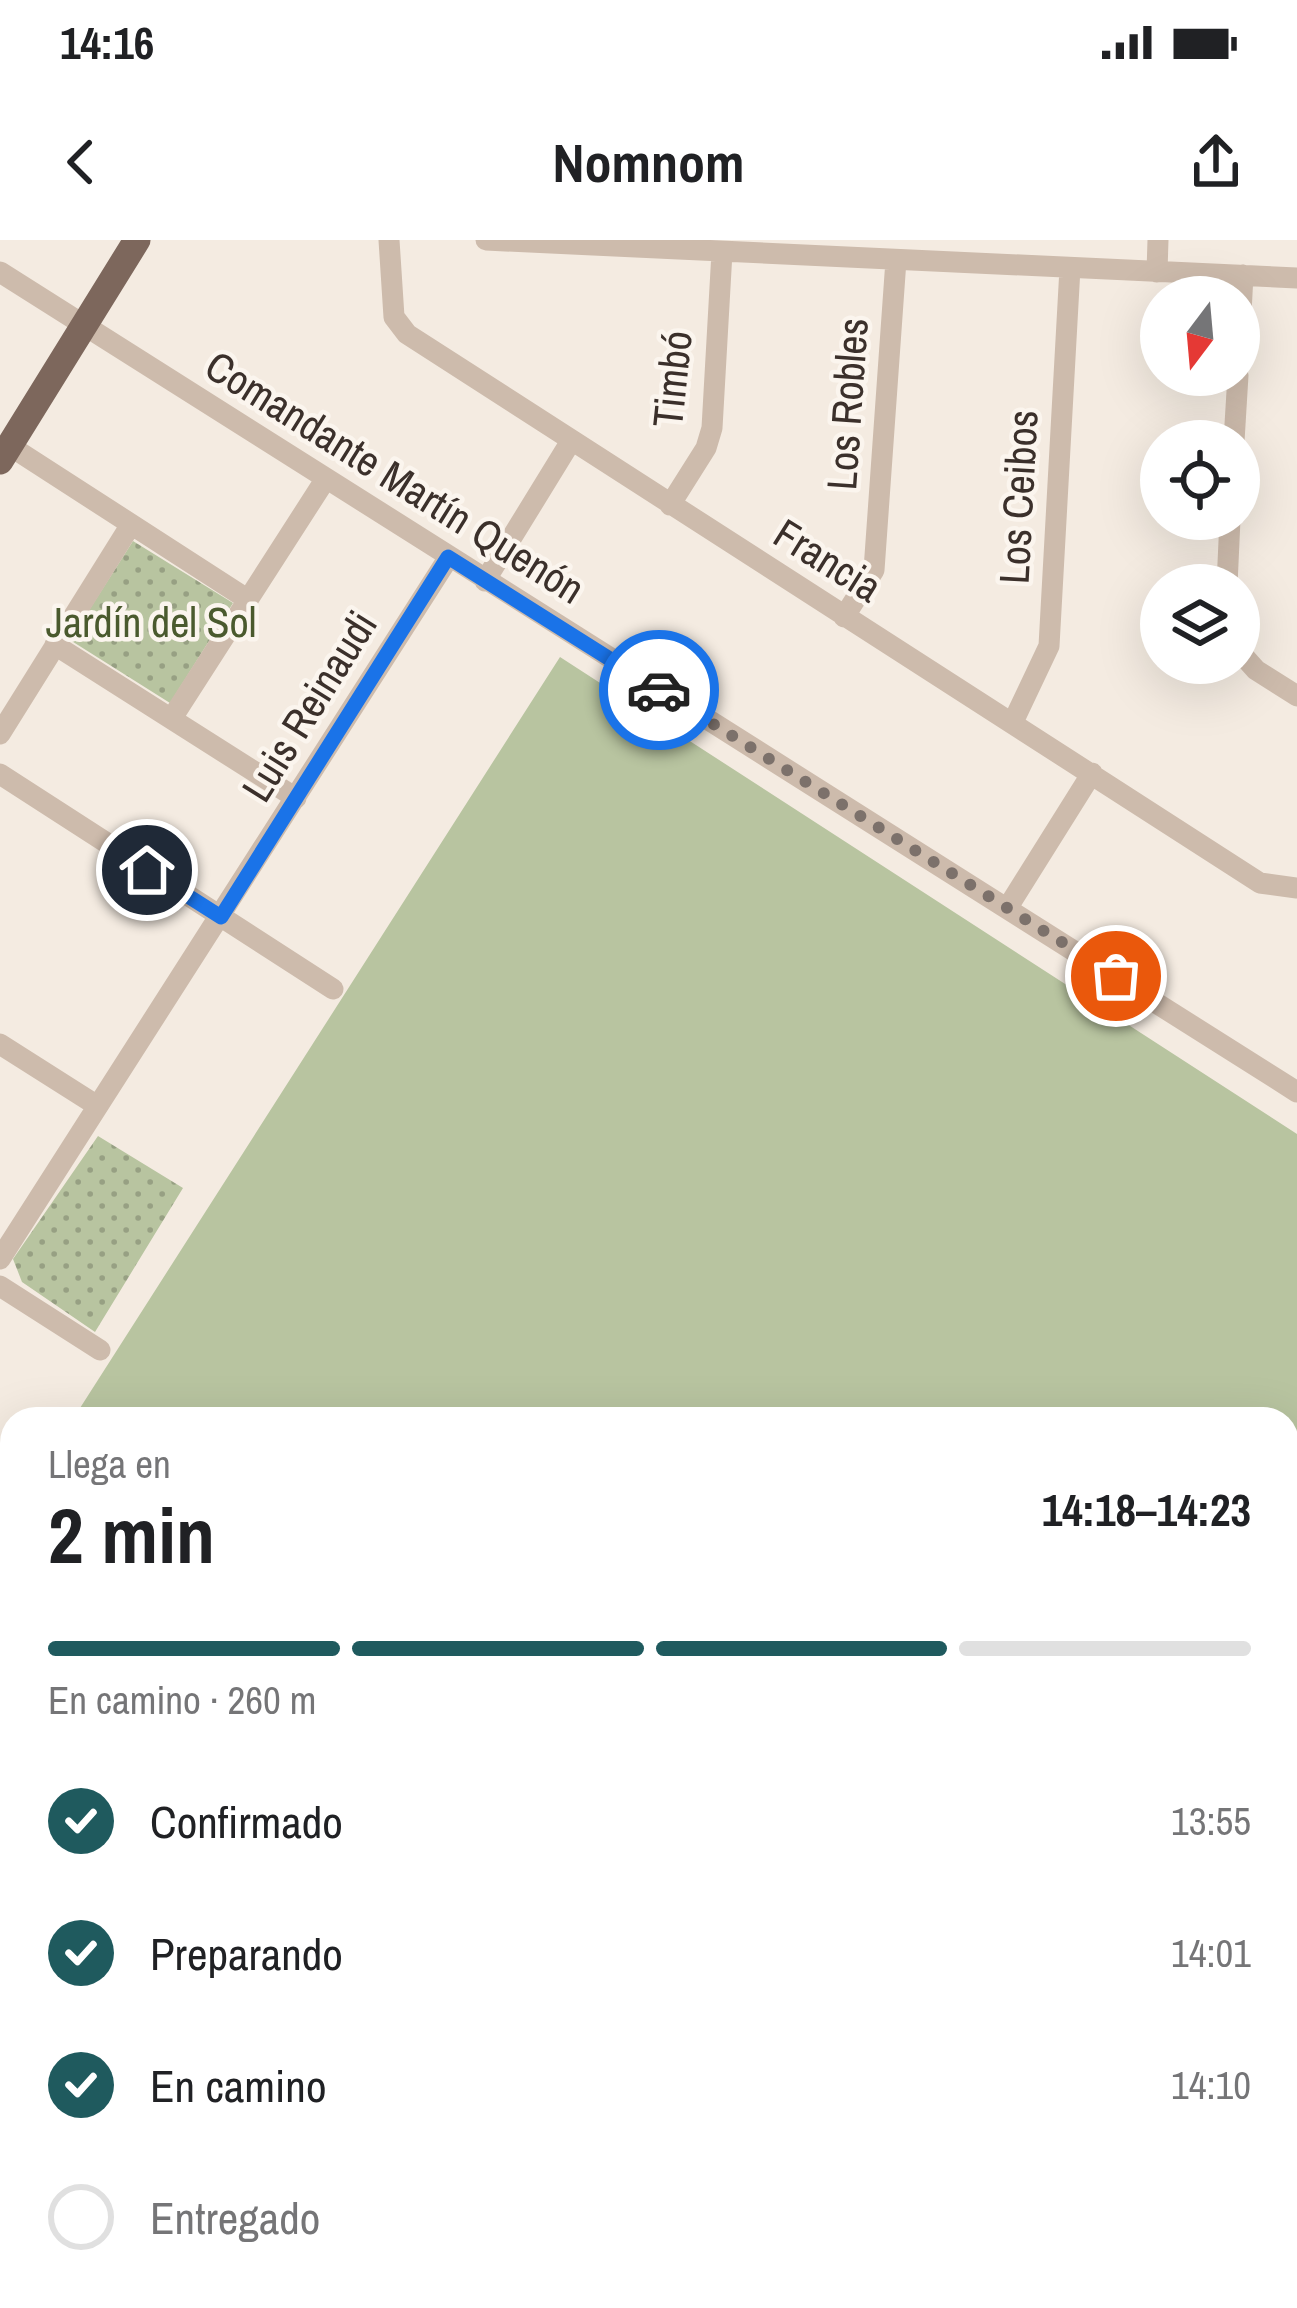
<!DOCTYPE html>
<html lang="es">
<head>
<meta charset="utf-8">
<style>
  :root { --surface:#fff; --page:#f2f2f2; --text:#202124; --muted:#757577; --line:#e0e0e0; --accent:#1f5a5e }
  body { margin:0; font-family:"Archivo Narrow",sans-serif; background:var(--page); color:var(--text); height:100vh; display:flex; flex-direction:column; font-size:45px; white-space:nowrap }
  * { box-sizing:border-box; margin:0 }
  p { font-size:39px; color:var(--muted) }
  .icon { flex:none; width:66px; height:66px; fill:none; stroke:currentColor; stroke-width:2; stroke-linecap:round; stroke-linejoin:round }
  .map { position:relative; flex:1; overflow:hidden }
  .panel { position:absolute; left:0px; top:1167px; width:1299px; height:903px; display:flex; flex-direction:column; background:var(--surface); border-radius:36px 36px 0 0; box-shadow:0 12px 48px #0002 }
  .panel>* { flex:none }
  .needle { width:78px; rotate:196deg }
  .fabs { position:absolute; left:1140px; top:36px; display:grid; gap:24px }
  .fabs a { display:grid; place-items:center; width:120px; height:120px; border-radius:50%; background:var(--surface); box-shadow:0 12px 48px #0002; font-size:60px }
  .pin { position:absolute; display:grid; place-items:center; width:102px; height:102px; color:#fff; margin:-51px; border:6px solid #fff; border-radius:50%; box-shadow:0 3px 12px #0007 }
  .courier { position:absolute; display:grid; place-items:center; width:120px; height:120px; margin:-60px; border:9px solid #1a73e8; border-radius:50%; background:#fff; color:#222; box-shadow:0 3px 15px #0007 }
  .headline em { font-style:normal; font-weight:800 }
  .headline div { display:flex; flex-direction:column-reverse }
  .headline { display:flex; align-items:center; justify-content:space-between; height:204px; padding:0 48px }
  h1 { font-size:78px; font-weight:800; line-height:90px }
  .bar { display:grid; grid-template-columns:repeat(4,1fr); gap:18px 12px; align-content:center; height:144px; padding:0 48px }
  .bar i { height:15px; border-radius:9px; background:var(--line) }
  .bar .current { background:var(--accent) }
  .bar p { grid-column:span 4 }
  ol { padding:0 48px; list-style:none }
  li { display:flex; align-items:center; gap:36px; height:132px }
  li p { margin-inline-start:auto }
  li .icon { padding:12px; border-radius:50%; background:var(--accent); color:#fff; stroke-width:4 }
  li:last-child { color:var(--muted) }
  li i { width:66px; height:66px; border:6px solid var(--line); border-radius:50% }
  .status { display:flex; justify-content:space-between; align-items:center; height:84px; padding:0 60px; background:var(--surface); direction:ltr }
  .status svg { height:33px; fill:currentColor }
  header { display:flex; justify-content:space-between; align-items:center; height:156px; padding:0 48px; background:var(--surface); font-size:54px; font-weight:800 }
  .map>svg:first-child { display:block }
  .grass { fill:url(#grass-dots) }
  .garden { fill:#b8c4a0 }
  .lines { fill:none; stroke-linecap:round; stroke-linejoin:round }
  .minor { stroke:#cdbbac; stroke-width:21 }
  .major { stroke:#7d675c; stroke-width:27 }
  .done { stroke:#7c716b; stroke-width:12; stroke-dasharray:0 21.6 }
  .route { stroke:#1a73e8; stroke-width:15 }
  .labels { text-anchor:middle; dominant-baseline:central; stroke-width:9; stroke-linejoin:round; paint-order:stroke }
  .street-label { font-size:42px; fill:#3b302b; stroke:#fbf5ee }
  .park-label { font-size:42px; fill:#4a5a2e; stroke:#fbf5ee }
</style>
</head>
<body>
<div class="status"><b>14:16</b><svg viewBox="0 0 49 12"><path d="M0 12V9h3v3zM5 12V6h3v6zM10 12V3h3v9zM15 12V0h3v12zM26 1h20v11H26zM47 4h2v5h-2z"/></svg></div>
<header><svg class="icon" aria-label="back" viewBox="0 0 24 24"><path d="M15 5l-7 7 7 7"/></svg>Nomnom<svg class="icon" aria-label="share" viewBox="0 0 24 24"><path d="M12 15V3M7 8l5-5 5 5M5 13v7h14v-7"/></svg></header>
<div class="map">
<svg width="1297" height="2068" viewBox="0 0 1297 2068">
  <defs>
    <pattern id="grass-dots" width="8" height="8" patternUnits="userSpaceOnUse" patternTransform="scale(3)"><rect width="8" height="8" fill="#b8c4a0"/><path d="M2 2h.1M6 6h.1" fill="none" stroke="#97a083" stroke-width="1.8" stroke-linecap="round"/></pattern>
  </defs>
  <rect width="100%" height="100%" fill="#f4ebe1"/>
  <path class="grass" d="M133,301L233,363L170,463L70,400Z
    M98,896L183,948L95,1092L22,1042L13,1019Z"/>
  <path class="garden" d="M560,417L1297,894V2068H382L371,2058H1287V1179H73Z
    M12,1275V1528L0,1521V1294Z"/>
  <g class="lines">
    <path class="minor" d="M389,0L394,77L407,94L1260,643L1297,648
      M486,0L1297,38
      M0,32L1297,852
      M1157,32L1158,0
      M1239,111L1243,35
      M1234,201L1238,135
      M10,206L247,359
      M670,265L706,208L712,188L722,12
      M485,341L571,201
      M1227,345L1230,279
      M844,377L874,330L896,20
      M55,405L296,558
      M1239,411L1256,430L1297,456
      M172,478L325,240
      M1013,482L1049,406L1070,28
      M0,494L130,286
      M0,534L333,749
      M1008,667L1092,533
      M0,804L96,865
      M0,1019L449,317
      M0,1046L100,1110
      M0,1661L12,1669
      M0,1822L12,1803
      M1091,2058L1093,2068
      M59,2068L65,2058
      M356,2068L370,2058
      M604,2068L635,2058
      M714,2068L746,2058"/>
    <path class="major" d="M0,221L137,0
      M0,2004L12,2012
      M86,2058L102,2068"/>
  </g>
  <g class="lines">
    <path class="done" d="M659,450L1116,736"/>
    <path class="route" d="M147,630L221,677L448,317L659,450"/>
  </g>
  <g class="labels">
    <g class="street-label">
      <text transform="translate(672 139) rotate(-84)">Timbó</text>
      <text transform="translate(847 164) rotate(-86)">Los Robles</text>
      <text transform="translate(395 237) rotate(32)">Comandante Martín Quenón</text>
      <text transform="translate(1018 257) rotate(-87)">Los Ceibos</text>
      <text transform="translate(828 320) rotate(32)">Francia</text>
      <text transform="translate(309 466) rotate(-58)">Luis Reinaudi</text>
    </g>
    <g class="park-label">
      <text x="151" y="382">Jardín del Sol</text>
    </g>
  </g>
</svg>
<div class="fabs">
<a><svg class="needle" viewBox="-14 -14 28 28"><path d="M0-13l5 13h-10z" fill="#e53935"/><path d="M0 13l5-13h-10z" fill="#757577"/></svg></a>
<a><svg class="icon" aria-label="locate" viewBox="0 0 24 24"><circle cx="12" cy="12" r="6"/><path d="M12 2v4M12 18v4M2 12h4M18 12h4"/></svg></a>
<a><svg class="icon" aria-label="layers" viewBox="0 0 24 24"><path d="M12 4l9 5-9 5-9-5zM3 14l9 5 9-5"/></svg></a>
</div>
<div class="pin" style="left:1116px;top:736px;background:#ea580c"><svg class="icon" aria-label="bag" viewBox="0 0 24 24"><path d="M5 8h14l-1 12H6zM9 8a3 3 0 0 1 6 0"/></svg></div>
<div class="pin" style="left:147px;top:630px;background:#1f2937"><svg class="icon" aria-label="home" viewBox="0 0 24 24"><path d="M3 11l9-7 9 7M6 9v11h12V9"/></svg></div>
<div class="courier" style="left:659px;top:450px"><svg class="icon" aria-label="car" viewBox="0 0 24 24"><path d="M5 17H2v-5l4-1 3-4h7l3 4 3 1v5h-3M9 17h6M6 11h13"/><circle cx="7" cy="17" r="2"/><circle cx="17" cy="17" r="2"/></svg></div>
<section class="panel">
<div class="headline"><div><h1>2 min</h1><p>Llega en</p></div><em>14:18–14:23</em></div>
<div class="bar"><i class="current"></i><i class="current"></i><i class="current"></i><i></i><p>En camino · 260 m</p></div>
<ol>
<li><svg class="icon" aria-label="check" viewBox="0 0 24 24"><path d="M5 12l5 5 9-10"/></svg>Confirmado<p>13:55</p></li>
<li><svg class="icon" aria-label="check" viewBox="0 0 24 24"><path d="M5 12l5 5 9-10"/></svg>Preparando<p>14:01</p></li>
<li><svg class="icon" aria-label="check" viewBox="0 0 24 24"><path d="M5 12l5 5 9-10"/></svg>En camino<p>14:10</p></li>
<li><i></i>Entregado</li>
</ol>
</section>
</div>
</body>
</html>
